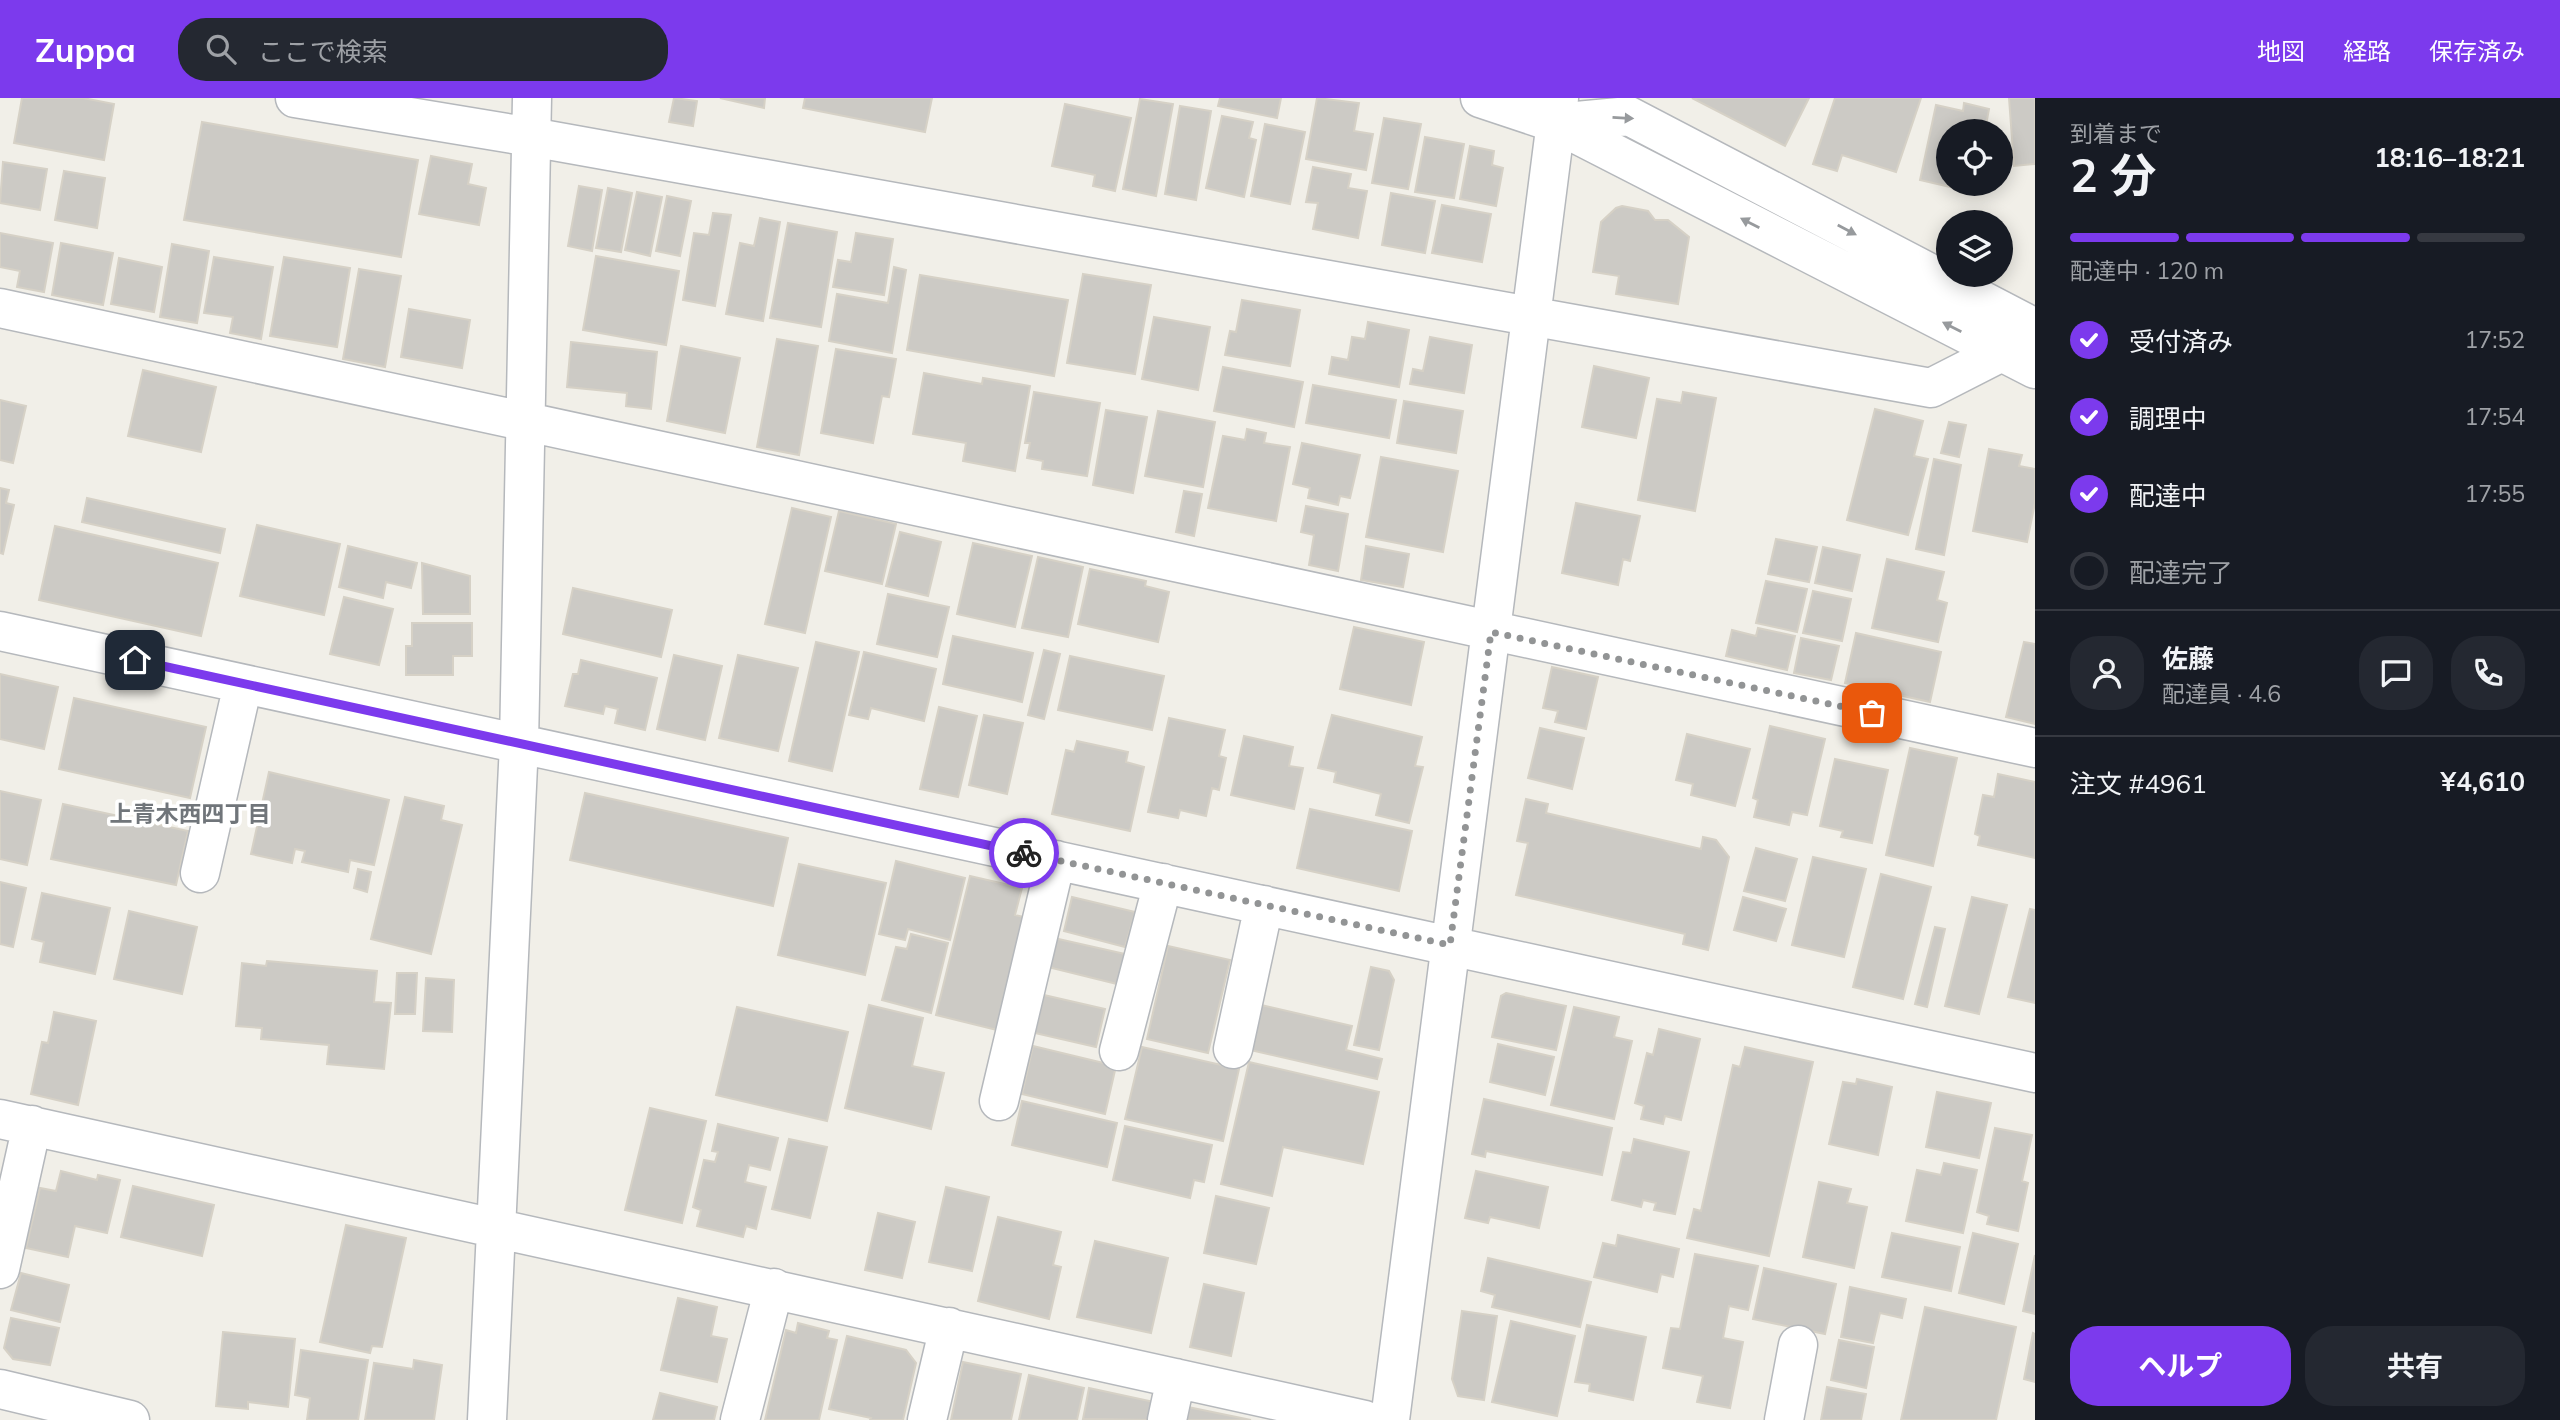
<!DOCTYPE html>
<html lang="ja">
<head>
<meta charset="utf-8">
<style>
  :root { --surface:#171b24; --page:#242831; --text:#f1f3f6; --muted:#9ea1a6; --line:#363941; --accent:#7c3aed }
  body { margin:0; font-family:Mulish,"Noto Sans JP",sans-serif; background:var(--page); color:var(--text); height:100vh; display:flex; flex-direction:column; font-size:26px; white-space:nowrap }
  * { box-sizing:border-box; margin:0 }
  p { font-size:23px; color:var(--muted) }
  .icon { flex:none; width:38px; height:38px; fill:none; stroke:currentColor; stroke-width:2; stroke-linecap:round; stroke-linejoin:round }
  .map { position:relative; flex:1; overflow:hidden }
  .side { display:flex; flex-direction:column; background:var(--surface); width:525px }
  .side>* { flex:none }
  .controls { position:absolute; left:1936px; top:21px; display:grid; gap:14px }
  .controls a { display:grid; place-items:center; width:77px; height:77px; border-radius:50%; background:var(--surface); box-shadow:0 4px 18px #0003; font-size:35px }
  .pin { position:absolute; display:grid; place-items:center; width:60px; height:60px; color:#fff; margin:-30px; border-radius:14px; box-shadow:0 4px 10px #0006 }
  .courier { position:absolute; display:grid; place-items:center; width:70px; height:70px; margin:-35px; border:5px solid #7c3aed; border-radius:50%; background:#fff; color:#222; box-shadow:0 2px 9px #0007 }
  .head em { font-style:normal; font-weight:700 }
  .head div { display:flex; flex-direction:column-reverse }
  .head { display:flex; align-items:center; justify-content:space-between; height:119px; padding:0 35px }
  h1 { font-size:46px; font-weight:700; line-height:52px }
  .bar { display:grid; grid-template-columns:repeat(4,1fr); gap:10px 7px; align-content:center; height:84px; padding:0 35px }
  .bar i { height:9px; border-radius:5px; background:var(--line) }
  .bar .active { background:var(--accent) }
  .bar p { grid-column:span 4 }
  .line { display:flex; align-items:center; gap:18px; padding:0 35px; border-top:2px solid var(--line) }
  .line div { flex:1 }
  .round { display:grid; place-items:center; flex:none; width:74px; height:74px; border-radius:28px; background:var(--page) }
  ol { padding:0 35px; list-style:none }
  li { display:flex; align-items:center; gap:21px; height:77px }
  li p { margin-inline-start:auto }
  li .icon { padding:7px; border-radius:50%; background:var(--accent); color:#fff; stroke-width:4 }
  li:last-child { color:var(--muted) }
  li i { width:38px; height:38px; border:4px solid var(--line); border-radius:50% }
  .primary-button { display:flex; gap:14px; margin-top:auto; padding:14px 35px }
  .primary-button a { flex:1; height:80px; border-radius:28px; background:var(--accent); color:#fff; font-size:28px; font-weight:700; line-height:80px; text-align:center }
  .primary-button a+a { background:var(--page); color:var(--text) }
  header { display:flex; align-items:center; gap:42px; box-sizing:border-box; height:98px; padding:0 35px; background:var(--accent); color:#fff }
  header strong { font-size:33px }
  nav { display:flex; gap:38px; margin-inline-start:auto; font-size:24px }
  .search { width:490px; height:63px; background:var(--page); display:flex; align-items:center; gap:18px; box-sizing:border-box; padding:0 24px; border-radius:28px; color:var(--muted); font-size:26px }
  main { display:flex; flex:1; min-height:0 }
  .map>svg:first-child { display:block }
  .building { fill:#cccac5; stroke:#d6d1c6; stroke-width:2 }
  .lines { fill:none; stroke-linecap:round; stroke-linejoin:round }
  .minor-casing { stroke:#b5b8bc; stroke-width:41 }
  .minor { stroke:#fff; stroke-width:38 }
  .oneway { fill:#979a9d }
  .done { stroke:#929495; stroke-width:7; stroke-dasharray:0 12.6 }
  .route { stroke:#7c3aed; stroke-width:9 }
  .labels { text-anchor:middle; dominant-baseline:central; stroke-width:7; stroke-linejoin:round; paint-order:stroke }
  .neighbourhood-label { font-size:23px; font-weight:bold; fill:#70757a; stroke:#fff }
</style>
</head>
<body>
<header>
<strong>Zuppa</strong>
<div class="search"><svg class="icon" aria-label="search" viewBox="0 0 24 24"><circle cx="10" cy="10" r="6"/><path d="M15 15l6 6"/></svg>ここで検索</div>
<nav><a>地図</a><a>経路</a><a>保存済み</a></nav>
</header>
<main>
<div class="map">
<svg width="2035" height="1322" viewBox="0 0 2035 1322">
  <rect width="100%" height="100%" fill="#f1efe8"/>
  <path class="building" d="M22,0H83L114,6L104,62L14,45Z
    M674,0L697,3L693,28L669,24Z
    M720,0H765L764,10Z
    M805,0H932L925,34L803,10Z
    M1220,0H1281L1277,20L1218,8Z
    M1317,0L1359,5L1354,33L1373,36L1366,72L1306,61Z
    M1692,0H1809L1785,48Z
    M1835,0H1921L1896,74L1842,57L1837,73L1813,66Z
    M2009,0H2035V66L2014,68Z
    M1140,1L1173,6L1156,98L1123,91Z
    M1964,5L1989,11L1985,33H1948V86H1974L1972,94L1920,82L1936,7L1963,13Z
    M1065,6L1131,20L1115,93L1093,88L1095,77L1052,68Z
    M1180,8L1211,13L1196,102L1165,96Z
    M1222,18L1253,24L1249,40L1256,42L1244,99L1206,90Z
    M1384,20L1421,26L1408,91L1372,85Z
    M202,24L418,62L401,159L184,122Z
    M1265,26L1305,34L1290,106L1251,98Z
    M1425,39L1464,46L1454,100L1415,94Z
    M1470,48L1494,53L1492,67L1503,70L1496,108L1460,101Z
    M431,58L472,66L468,86L486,90L479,127L419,116Z
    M3,64L47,71L40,112L0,105Z
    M1313,69L1351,76L1348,90L1367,93L1358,140L1313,131L1318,105L1306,104Z
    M64,73L105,80L97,130L55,122Z
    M579,88L602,92L592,153L568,148Z
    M608,90L632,95L621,154L596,150Z
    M637,94L662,99L650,158L625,152Z
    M1391,95L1435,103L1425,155L1382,147Z
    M667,98L691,103L680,158L656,153Z
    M1442,107L1491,116L1482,164L1432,155Z
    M1622,108L1648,113L1655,122H1668L1689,139L1678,206L1616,196L1619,178L1593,174L1601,124L1616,110Z
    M713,115L731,117L715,208L683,202L694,135L709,137Z
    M760,120L780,124L763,223L726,216L740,145L754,148Z
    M788,125L837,134L821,229L770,220Z
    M0,135L53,145L44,194L17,189L20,173L0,169Z
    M856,135L893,141L884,197L833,189L838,162L851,164Z
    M61,145L113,155L103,207L52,197Z
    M172,146L209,153L197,225L160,219Z
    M596,158L679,173L666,247L583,232Z
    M214,159L273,169L261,241L230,235L233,219L204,215Z
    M284,159L350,170L337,249L270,238Z
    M119,160L162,169L154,214L111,206Z
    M894,169L906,172L892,255L829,243L837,196L888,205Z
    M359,171L401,178L385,269L343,261Z
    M1083,176L1151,187L1135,276L1067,265Z
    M920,177L1068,202L1054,278L907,252Z
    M1242,202L1300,212L1290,268L1225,257L1230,233L1236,234Z
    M409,211L470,222L462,270L401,259Z
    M1154,219L1210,229L1198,292L1142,281Z
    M1368,224L1409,232L1399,289L1329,276L1332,259L1348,262L1352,239L1365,241Z
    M1430,239L1472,247L1464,295L1410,286L1413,271L1423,273Z
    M777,241L818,248L799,357L757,349Z
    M571,244L657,254L651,311L626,308L627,295L567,289Z
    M681,248L740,260L725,335L667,323Z
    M836,251L896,261L889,299L882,298L873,345L821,335Z
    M1594,268L1649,280L1636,340L1582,329Z
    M1223,269L1303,284L1294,329L1214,313Z
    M143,272L216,289L201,354L128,338Z
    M924,275L982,286L983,280L1030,288L1015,373L963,363L966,345L913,336Z
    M1313,287L1396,302L1389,340L1306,325Z
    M1034,294L1100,305L1087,378L1042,371L1043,363L1027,360L1030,345H1025Z
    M1683,294L1716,300L1695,413L1638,402L1657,301L1681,305Z
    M0,302L26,308L13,365L0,362Z
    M1404,303L1463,313L1456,355L1397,345Z
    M1875,311L1923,323L1914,358L1928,361L1908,437L1847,422Z
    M1106,312L1147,319L1133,395L1093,387Z
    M1158,313L1215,324L1203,389L1145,378Z
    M1949,324L1966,327L1959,359L1941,355Z
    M1247,331L1266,335L1264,345L1290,349L1276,423L1208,410L1223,338L1245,342Z
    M1302,345L1360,357L1350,400L1340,398L1338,407L1308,400L1310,390L1293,386Z
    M1989,351L2022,357L2019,368L2035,371V405L2027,444L1973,433Z
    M1381,359L1458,373L1443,454L1366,439Z
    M1934,361L1961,367L1944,457L1916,451Z
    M0,390L9,392L6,405L14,407L3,456L0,455Z
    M1184,393L1202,396L1194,438L1176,434Z
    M87,400L225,431L220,455L82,424Z
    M1576,405L1640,418L1630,463L1623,461L1618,487L1562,475Z
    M1306,408L1348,416L1338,473L1309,467L1314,437L1301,434Z
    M792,410L831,419L805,535L765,526Z
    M839,413L896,426L882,486L825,473Z
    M257,427L340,446L324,517L240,498Z
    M55,428L218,465L201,538L39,502Z
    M900,434L941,444L928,498L886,488Z
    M1776,441L1817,449L1809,484L1768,476Z
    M973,445L1032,458L1015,529L957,516Z
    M348,448L417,465L411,490L386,484L383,500L339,489Z
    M1366,448L1409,456L1403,489L1361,482Z
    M1823,449L1860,457L1852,493L1815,485Z
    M1038,459L1083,469L1068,539L1022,530Z
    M1887,461L1944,474L1937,502L1947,505L1938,544L1872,530Z
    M422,465L470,478V516H423Z
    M1090,471L1146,483L1145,488L1169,494L1158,544L1078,526Z
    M1766,483L1807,491L1797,534L1756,525Z
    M573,490L672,512L661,559L563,536Z
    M1813,493L1851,501L1842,543L1803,535Z
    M888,496L949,509L937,559L877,546Z
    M344,499L393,511L379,567L330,556Z
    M412,525H472V558H453V577H406V548H412Z
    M1354,529L1424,544L1411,607L1340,591Z
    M1758,530L1795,538L1787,572L1726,558L1732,532L1756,538Z
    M1856,535L1941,554L1930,604L1845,585Z
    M953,538L1033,555L1022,604L943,586Z
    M1801,540L1839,548L1831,582L1794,575Z
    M816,544L859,554L832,673L789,663Z
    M2024,544L2035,546V626L2006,619Z
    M1044,552L1060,556L1044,621L1028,617Z
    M864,554L936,571L924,623L871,610L868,621L849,617Z
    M674,557L722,568L705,642L657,631Z
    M738,557L798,570L778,653L719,640Z
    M1070,558L1164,578L1152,632L1058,612Z
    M581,562L657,580L645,632L615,625L618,611L605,608L603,616L565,608L573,576H578Z
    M1552,569L1598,579L1586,631L1555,624L1558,613L1543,610Z
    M0,576L58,589L44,651L0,641Z
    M74,600L206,629L190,700L59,671Z
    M939,609L977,618L958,699L920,691Z
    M984,617L1023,625L1007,696L969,687Z
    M1332,617L1422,639L1415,668L1423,669L1409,725L1376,717L1381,696L1334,684L1336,674L1318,670Z
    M1169,620L1225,632L1219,658L1226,660L1219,692L1212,690L1206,718L1180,712L1178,720L1148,714Z
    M1770,628L1825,641L1807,717L1792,714L1789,727L1754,719L1758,702L1753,700Z
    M1540,630L1584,640L1572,691L1528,680Z
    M1687,636L1750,651L1735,708L1691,697L1693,686L1676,682Z
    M1244,638L1293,649L1289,668L1303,670L1294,711L1231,697Z
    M1077,643L1128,654L1126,664L1144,669L1130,733L1052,716L1066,652L1074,654Z
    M1910,650L1957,660L1933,768L1886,757Z
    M1835,661L1888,672L1872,745L1841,739L1843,733L1820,728Z
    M269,674L389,702L374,767L350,762L348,774L302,764L305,753L295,751L292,765L251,756Z
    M1998,676L2035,684V760L1978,747L1980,738L1975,736L1983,697L1994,699Z
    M0,693L41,702L27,767L0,761Z
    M585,695L788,740L773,808L570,762Z
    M405,699L444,708L441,722L462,727L431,856L371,841Z
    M1526,701L1548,706L1546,715L1701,751L1703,739L1716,742L1729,759L1708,852L1683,846L1685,836L1516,797L1528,745L1517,743Z
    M63,706L188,733L176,787L51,761Z
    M1310,711L1412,733L1399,793L1297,770Z
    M1756,750L1797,761L1785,803L1744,793Z
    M1813,759L1866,771L1844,859L1792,847Z
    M896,763L965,780L950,842L908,831L905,842L879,836Z
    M799,766L886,785L865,877L778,857Z
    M358,771L371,774L367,794L354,790Z
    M1881,776L1931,789L1903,901L1853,889Z
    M970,778L1022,790L1015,817L1024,819L997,932L936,917Z
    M0,784L26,790L13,849L0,846Z
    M42,795L110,810L95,876L40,864L44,844L32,841Z
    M1072,799L1135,814L1125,849L1064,833Z
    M1743,799L1786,811L1776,843L1734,832Z
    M1972,799L2007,807L1979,916L1945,908Z
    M2030,811L2035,812V905L2008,899Z
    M129,813L197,829L182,896L114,881Z
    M1935,829L1945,831L1927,909L1915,906Z
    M911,836L948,845L931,915L882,902L896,849L907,851Z
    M1054,840L1125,856L1117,886L1048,869Z
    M1168,848L1230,862L1208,955L1147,941Z
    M267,863L377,873L374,904L391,905L384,971L327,966L329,947L261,941L262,930L236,928L242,865L266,868Z
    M1371,869L1389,873L1394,882L1379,952L1354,947Z
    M397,875H417L415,916H395Z
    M426,880L454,882L452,934L423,933Z
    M1506,895L1566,908L1556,952L1492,939L1501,898Z
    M1044,897L1105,911L1096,949L1035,935Z
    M1257,906L1352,928L1346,952L1382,961L1377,981L1246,951Z
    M869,907L923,920L912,968L944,975L931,1031L845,1010Z
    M737,909L848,934L827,1023L716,997Z
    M1574,909L1619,919L1614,939L1632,943L1614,1021L1551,1007Z
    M54,914L96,923L78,1007L31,996L42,944L48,945Z
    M1659,931L1700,941L1681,1022L1665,1018L1663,1026L1641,1021L1644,1008L1635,1005L1647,955L1653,957Z
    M1498,946L1554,959L1545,997L1490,984Z
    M1033,948L1116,968L1105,1016L1022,996Z
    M1142,949L1239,971L1223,1043L1125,1021Z
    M1745,949L1813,964L1769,1158L1687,1140L1694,1111L1701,1113L1733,967L1740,969Z
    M1249,964L1379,994L1363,1066L1283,1049L1272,1098L1221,1086Z
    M1857,981L1892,989L1878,1057L1829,1046L1843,984L1856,986Z
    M1937,994L1991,1005L1979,1060L1926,1049Z
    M1484,1001L1612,1030L1602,1077L1486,1053L1485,1059L1472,1056Z
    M1022,1003L1117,1025L1107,1069L1012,1047Z
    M650,1010L706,1023L682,1125L625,1112Z
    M718,1026L778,1040L770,1072L749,1067L745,1084L766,1089L756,1131L746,1128L743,1139L697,1128L701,1112L693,1109L704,1062L715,1064L718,1054L712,1053Z
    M1125,1028L1212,1047L1204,1084L1194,1082L1190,1100L1113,1082Z
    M1995,1030L2032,1037L2022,1083L2028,1085L2018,1133L1987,1126L1989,1118L1977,1114Z
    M789,1041L827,1049L810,1120L772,1111Z
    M1634,1041L1689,1054L1675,1116L1654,1112L1656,1105L1643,1102L1641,1109L1612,1102L1623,1054L1631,1055Z
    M1944,1065L1977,1072L1963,1135L1906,1123L1917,1072L1941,1077Z
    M61,1073L97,1082L98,1077L120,1082L107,1135L75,1128L68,1159L26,1150L40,1090L56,1093Z
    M1476,1073L1548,1089L1539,1130L1490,1119L1488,1125L1465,1120Z
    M1819,1084L1851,1091L1847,1105L1867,1109L1854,1170L1803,1159Z
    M133,1088L214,1107L202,1158L121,1139Z
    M946,1089L989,1099L972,1173L929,1164Z
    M1216,1098L1269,1110L1256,1166L1204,1155Z
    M878,1115L915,1124L902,1180L865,1172Z
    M998,1119L1061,1134L1053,1167L1061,1169L1049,1221L978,1203Z
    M346,1127L406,1140L382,1249L372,1248L370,1255L320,1244Z
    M1892,1135L1960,1149L1951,1193L1882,1179Z
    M1973,1135L2018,1146L2004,1206L1959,1195Z
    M1618,1137L1679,1151L1673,1179L1661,1176L1657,1194L1594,1179L1603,1145L1616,1148Z
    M1095,1143L1168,1160L1151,1235L1077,1219Z
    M1695,1156L1758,1168L1748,1212L1729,1208L1723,1240L1743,1244L1730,1310L1697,1304L1703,1278L1663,1270L1671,1230L1680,1231Z
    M2035,1157V1216L2023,1213Z
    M1488,1160L1591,1184L1580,1229L1492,1209L1495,1197L1481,1193Z
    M1764,1170L1836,1186L1825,1236L1753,1221Z
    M21,1175L69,1187L60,1224L11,1212Z
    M1204,1186L1244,1195L1231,1258L1190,1249Z
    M1850,1189L1906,1201L1902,1220L1880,1215L1873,1245L1841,1239Z
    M678,1200L717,1209L711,1238L727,1241L717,1284L661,1272Z
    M1925,1209L2016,1229L1996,1322H1901Z
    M1462,1213L1497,1218L1484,1302L1458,1298L1452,1281Z
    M11,1220L59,1230L50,1267L13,1261L4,1250Z
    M1511,1223L1575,1238L1557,1318L1492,1304Z
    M798,1225L829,1233L827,1240L837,1242L819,1322H765L786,1232L796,1235Z
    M1587,1227L1646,1239L1633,1302L1589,1293L1590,1286L1575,1284Z
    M223,1234L295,1241L288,1309L248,1304V1311L216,1308Z
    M2033,1235L2035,1236V1284L2024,1281Z
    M847,1238L906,1252L916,1265L903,1322H870L871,1320L829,1311Z
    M1839,1242L1874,1249L1866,1290L1831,1282Z
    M301,1252L368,1262L358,1322H307L310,1300L295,1297Z
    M414,1262L442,1267L434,1322H365L374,1265L413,1271Z
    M963,1264L1021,1276L1011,1322H951Z
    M1029,1277L1084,1290L1077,1322H1019Z
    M1827,1289L1866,1296L1861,1322H1821Z
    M1089,1290L1154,1304L1150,1322L1083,1321Z
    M660,1295L717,1309L714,1322H653Z
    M1188,1309L1251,1322H1186Z"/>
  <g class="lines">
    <defs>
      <path id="minor" d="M295,0L531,39L1931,290L2035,237
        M1480,0L1555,25L2035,271
        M1555,25L1629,18L2035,230
        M0,210L2035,650
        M0,533L2035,975
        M200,775L243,586
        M1233,951L1264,807
        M1119,953L1163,785
        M999,1003L1056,762
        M0,1021L1365,1322
        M0,1171L32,1027
        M0,1291L130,1322
        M487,1322L519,646L532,0
        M740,1322L774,1190
        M927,1322L949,1229
        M1167,1322L1176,1280
        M1390,1322L1559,0
        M1784,1322L1798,1247"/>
    </defs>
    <use href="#minor" class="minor-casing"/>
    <use href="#minor" class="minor"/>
  </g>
  <defs><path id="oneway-solid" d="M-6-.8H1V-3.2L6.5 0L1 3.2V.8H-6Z" transform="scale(1.75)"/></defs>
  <g class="oneway">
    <use href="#oneway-solid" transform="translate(1623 20) rotate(3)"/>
    <use href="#oneway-solid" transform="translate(1750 125) rotate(-153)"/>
    <use href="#oneway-solid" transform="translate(1847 132) rotate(28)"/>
    <use href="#oneway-solid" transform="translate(1952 229) rotate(-153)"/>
  </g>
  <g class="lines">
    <path class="done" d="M1024,755L1450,847L1491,534L1872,615"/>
    <path class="route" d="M135,562L1024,755"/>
  </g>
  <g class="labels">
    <g class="neighbourhood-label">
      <text x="190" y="715">上青木西四丁目</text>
    </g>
  </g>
</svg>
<div class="controls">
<a><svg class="icon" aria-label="locate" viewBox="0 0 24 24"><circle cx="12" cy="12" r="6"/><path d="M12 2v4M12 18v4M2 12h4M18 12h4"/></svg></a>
<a><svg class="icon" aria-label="layers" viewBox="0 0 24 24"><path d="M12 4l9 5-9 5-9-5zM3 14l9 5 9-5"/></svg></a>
</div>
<div class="pin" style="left:1872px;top:615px;background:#ea580c"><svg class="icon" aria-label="bag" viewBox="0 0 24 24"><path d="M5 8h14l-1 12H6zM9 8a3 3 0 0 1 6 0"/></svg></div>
<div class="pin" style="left:135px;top:562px;background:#1f2937"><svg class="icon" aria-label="home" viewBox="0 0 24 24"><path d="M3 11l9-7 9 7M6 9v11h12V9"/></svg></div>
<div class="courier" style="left:1024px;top:755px"><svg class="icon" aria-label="bike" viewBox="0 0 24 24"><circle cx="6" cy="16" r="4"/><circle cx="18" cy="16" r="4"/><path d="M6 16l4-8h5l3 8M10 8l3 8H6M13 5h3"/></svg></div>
</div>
<section class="side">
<div class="head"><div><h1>2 分</h1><p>到着まで</p></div><em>18:16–18:21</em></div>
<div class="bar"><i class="active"></i><i class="active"></i><i class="active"></i><i></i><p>配達中 · 120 m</p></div>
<ol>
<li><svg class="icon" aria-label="check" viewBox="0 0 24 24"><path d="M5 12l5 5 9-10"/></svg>受付済み<p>17:52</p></li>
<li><svg class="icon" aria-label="check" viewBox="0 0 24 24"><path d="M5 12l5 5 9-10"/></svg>調理中<p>17:54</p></li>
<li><svg class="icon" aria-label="check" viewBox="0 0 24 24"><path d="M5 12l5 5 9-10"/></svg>配達中<p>17:55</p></li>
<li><i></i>配達完了</li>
</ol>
<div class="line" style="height:126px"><a class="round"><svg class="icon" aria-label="person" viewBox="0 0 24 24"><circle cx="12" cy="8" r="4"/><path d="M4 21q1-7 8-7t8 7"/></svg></a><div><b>佐藤</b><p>配達員 · 4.6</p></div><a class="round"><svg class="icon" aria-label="chat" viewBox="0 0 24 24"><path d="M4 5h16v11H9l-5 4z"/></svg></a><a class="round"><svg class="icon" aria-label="phone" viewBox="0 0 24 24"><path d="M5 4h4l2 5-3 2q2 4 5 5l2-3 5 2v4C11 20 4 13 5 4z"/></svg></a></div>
<div class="line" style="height:91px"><div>注文 #4961</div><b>¥4,610</b></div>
<div class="primary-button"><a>ヘルプ</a><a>共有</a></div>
</section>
</main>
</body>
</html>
